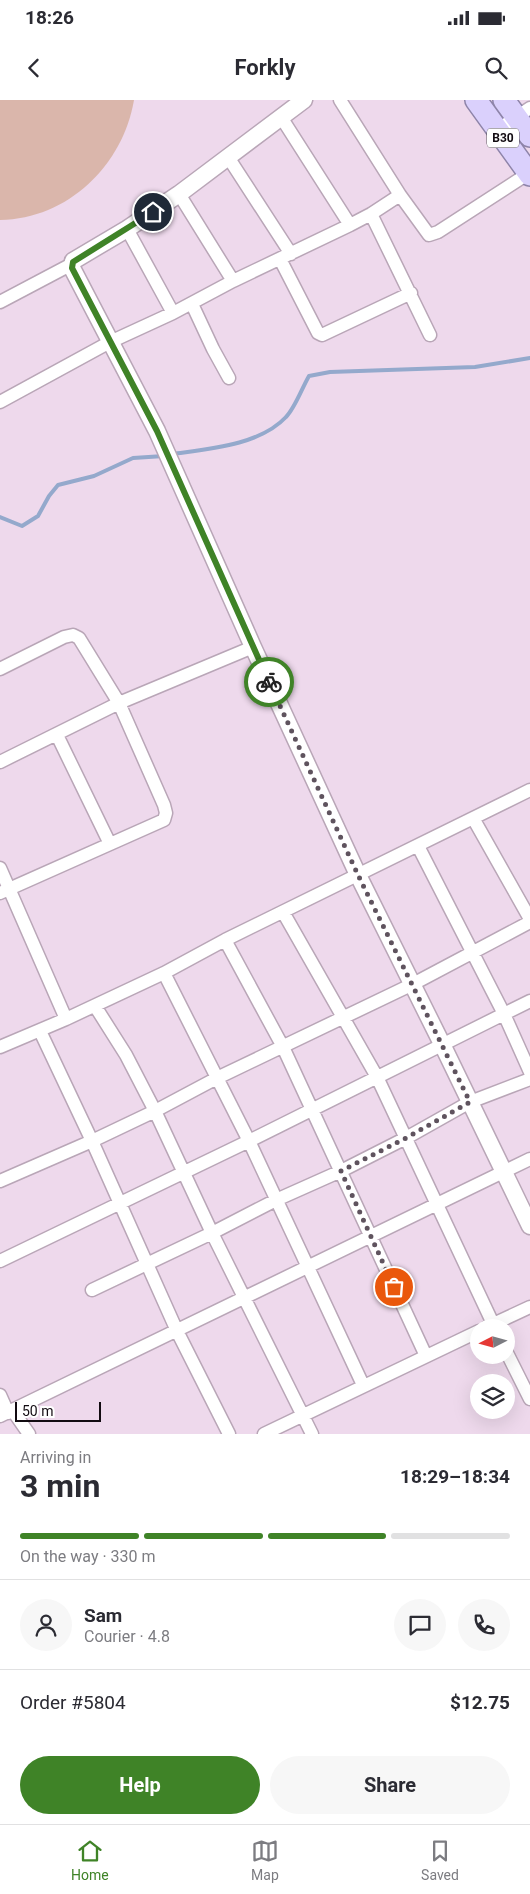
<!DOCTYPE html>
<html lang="en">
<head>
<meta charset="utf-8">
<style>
  :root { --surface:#fff; --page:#f7f7f7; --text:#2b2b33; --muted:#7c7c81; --line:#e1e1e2; --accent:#3f8327 }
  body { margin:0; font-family:Roboto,sans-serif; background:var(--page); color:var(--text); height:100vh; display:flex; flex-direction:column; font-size:19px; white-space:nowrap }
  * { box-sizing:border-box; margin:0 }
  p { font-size:16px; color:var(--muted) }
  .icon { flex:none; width:28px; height:28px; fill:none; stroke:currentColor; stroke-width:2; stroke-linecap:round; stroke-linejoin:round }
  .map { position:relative; height:1334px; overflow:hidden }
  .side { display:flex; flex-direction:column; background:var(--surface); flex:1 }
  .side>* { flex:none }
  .needle { width:32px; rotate:264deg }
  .tools { position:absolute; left:470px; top:1219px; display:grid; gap:10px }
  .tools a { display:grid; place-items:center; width:45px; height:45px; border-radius:50%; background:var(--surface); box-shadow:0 5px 20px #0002; font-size:25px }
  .scale { position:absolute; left:15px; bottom:12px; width:86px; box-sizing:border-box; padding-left:5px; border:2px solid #120b11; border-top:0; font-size:14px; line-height:18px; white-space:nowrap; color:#120b11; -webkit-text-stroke:4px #fff; paint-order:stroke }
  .pin { position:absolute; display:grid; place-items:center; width:42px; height:42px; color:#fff; margin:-21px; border:2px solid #fff; border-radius:50%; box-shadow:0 1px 5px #0007 }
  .courier { position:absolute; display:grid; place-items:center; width:50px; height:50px; margin:-25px; border:4px solid #3f8327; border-radius:50%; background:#fff; color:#222; box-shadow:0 1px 6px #0007 }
  .overview em { font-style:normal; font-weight:700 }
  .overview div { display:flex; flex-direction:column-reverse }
  .overview { display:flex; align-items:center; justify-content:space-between; height:85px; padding:0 20px }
  h1 { font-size:32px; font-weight:700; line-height:38px }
  .bar { display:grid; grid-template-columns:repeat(4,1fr); gap:8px 5px; align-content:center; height:60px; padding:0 20px }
  .bar i { height:6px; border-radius:4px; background:var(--line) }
  .bar .active { background:var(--accent) }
  .bar p { grid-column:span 4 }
  .line { display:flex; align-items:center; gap:12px; padding:0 20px; border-top:1px solid var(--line) }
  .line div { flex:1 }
  .round { display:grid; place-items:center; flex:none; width:52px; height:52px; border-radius:26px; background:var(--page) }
  .button { display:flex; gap:10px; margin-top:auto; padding:10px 20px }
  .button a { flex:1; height:58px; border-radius:30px; background:var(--accent); color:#fff; font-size:20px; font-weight:700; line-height:58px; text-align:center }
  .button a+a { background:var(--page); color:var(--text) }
  .status { display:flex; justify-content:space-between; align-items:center; height:35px; padding:0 25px; background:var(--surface); direction:ltr }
  .status svg { height:14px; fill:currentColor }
  header { display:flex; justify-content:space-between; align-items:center; height:65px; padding:0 20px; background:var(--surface); font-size:22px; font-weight:700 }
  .tab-bar { display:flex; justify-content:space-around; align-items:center; height:70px; border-top:1px solid var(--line); background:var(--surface); font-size:14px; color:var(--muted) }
  .tab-bar a { display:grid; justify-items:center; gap:2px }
  .tab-bar .active { color:var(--accent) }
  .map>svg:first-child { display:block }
  .green { fill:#dab6ab }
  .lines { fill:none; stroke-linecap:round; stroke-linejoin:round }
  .stream { stroke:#94a9cc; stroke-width:4 }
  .minor-casing { stroke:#b9a6b7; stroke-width:15 }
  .tertiary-casing { stroke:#b9a6b7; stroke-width:19 }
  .trunk-casing { stroke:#8e84a9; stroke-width:24 }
  .minor { stroke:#fff; stroke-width:12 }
  .tertiary { stroke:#fff; stroke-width:16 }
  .trunk { stroke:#dad0fc; stroke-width:21 }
  .done { stroke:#5f535e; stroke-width:5; stroke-dasharray:0 9 }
  .route { stroke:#3f8327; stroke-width:6 }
  .labels { text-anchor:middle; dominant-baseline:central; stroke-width:5; stroke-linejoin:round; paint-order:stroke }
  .shield { fill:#fff; stroke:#595458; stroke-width:1 }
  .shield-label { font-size:12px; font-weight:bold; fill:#120b11 }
</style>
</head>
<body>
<div class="status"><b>18:26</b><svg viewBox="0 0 49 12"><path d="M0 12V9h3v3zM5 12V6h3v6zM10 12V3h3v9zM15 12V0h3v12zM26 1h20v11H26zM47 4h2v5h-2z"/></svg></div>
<header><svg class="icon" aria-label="back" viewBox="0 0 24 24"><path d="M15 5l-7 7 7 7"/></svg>Forkly<svg class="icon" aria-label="search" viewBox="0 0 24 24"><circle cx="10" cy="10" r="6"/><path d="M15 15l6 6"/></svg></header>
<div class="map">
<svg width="530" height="1334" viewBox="0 0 530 1334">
  <rect width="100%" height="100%" fill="#eed9ec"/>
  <path class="green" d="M0,0H134C123,65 68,119 0,120Z"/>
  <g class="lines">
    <path class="stream" d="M173,354C209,349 260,345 286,317C295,308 302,288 309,276L330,272L475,267L530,258
      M0,417L22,426L38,416L49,396L58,385L94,376L133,358L164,356"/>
    <defs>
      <path id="minor" d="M340,0L400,95L429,135L438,132L529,73
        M281,17L350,125
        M497,30L530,8
        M228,57L291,154
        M179,94L233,181
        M371,114L430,235
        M127,129L173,213
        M280,159L318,233L322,235L411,193
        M0,202L72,164
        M192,204L213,249L229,278
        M0,302L110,242L173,213L233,181L350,125L371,114L400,95
        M0,569L64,537L73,535L79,538L119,603L164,705L166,713L164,720L0,793
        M57,635L110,744
        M0,662L119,603L253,547
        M473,718L530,819
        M418,746L504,914L530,972
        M0,768L66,919
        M283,812L377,977L495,1228
        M225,840L283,947L426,1256
        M164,873L249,1041L363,1285
        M95,906L126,955L155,1011L212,1133L312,1334
        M40,931L92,1041L177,1231L229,1334
        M0,947L66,919L164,873L225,840L530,690
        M0,1081L92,1041L155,1011L217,978L413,884L530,822
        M0,1161L249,1041L530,901
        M92,1190L212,1133L276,1100L341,1071L406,1038L470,1002L530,979
        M487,1227L530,1207
        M506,1251L530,1299
        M0,1295L8,1313
        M13,1311L29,1334
        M0,1316L530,1059
        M264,1334L479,1231"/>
      <path id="tertiary" d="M304,0L179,94L127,129L73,161L72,168L157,331L253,547L358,775L442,944L530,1126"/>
      <path id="trunk" d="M476,0L530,75
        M504,0L530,36"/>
    </defs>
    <use href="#minor" class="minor-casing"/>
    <use href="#tertiary" class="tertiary-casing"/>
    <use href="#trunk" class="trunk-casing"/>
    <use href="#minor" class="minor"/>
    <use href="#tertiary" class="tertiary"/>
    <use href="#trunk" class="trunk"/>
  </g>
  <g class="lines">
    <path class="done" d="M269,582L358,775L470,1002L406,1038L341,1071L394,1187"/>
    <path class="route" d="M153,112L73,162L72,168L157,331L269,582"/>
  </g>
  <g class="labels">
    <rect class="shield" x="487" y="28.5" width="32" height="19" rx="4"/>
    <g class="shield-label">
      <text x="503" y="38">B30</text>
    </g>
  </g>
</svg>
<div class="tools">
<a><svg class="needle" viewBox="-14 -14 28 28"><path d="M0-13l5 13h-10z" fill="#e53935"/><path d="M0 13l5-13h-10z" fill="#7c7c81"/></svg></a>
<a><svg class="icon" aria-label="layers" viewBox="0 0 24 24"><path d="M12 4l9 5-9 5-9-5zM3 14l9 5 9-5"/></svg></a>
</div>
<div class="scale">50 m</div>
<div class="pin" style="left:394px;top:1187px;background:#ea580c"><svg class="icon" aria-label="bag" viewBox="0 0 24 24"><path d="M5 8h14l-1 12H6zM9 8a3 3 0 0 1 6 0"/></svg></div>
<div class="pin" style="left:153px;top:112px;background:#1f2937"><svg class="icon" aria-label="home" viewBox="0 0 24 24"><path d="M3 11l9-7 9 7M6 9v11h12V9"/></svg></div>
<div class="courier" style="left:269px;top:582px"><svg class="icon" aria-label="bike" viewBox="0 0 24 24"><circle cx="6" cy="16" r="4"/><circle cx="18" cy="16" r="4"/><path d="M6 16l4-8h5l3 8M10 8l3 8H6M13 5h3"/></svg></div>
</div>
<section class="side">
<div class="overview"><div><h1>3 min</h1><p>Arriving in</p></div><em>18:29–18:34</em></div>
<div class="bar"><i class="active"></i><i class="active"></i><i class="active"></i><i></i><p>On the way · 330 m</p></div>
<div class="line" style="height:90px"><a class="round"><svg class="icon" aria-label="person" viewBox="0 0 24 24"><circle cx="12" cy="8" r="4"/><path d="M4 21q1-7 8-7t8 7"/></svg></a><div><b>Sam</b><p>Courier · 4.8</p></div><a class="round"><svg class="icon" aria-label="chat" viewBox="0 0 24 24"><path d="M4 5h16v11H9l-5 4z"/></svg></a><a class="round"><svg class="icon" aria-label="phone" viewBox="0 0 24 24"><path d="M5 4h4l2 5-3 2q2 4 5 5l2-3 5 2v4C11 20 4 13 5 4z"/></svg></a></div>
<div class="line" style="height:65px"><div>Order #5804</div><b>$12.75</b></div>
<div class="button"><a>Help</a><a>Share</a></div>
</section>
<nav class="tab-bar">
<a class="active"><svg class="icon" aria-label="home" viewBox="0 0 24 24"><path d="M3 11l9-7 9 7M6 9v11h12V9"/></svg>Home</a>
<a><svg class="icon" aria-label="map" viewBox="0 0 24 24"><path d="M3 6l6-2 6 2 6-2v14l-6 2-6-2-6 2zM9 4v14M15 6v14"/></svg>Map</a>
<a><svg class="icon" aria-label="saved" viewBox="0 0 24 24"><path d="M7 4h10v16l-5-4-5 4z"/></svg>Saved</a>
</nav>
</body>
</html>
